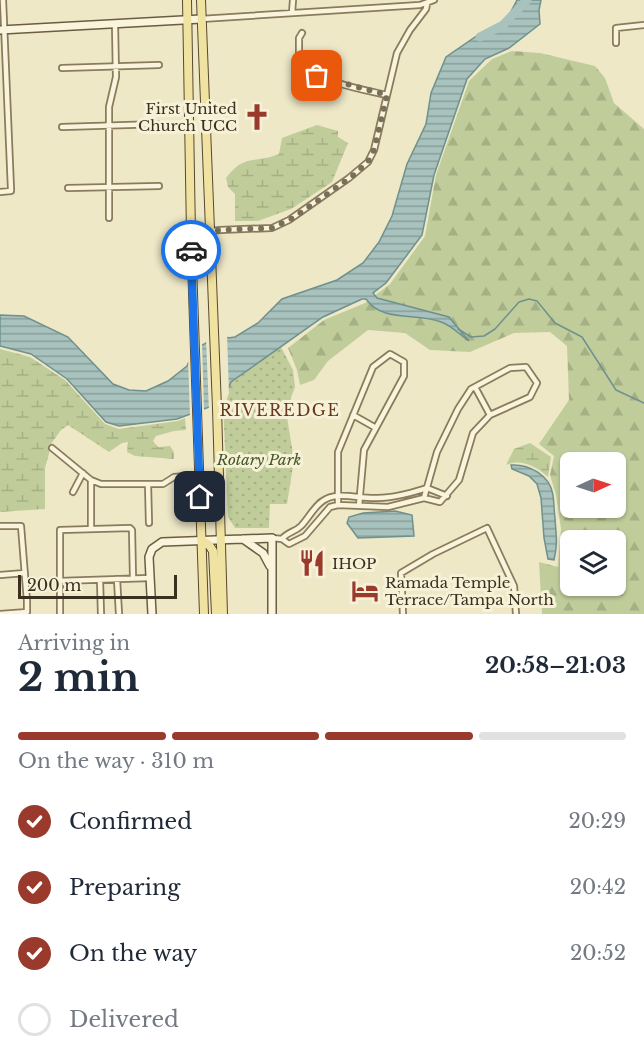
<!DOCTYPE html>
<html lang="en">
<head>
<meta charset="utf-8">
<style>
  :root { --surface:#fff; --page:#f2f2f3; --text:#1f2937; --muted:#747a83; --line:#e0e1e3; --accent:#993a2d }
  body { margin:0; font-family:"Libre Baskerville",serif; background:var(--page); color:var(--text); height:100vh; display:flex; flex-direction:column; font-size:22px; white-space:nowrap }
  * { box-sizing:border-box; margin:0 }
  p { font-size:20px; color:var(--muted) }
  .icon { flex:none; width:33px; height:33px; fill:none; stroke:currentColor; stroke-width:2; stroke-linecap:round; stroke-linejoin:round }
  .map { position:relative; height:614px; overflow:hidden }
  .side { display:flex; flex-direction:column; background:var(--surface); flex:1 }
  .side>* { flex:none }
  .needle { width:39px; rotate:87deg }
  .controls { position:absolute; left:560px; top:452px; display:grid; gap:12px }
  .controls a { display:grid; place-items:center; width:66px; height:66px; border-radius:9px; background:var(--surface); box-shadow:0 2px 4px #0004; font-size:30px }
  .scale { position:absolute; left:18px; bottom:15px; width:159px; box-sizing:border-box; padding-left:6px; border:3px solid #3b3020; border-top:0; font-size:16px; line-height:21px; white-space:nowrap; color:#3b3020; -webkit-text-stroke:4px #f6f1d7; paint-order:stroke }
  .pin { position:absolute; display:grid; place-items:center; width:51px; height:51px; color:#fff; margin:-26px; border-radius:12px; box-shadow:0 3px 9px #0006 }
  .courier { position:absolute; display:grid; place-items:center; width:60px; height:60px; margin:-30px; border:4px solid #1a73e8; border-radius:50%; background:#fff; color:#222; box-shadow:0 2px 8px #0007 }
  .overview em { font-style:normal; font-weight:700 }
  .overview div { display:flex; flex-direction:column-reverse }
  .overview { display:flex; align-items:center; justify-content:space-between; height:102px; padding:0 18px }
  h1 { font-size:39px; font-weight:700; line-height:45px }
  .bar { display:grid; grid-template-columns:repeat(4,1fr); gap:9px 6px; align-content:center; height:72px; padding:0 18px }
  .bar i { height:8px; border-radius:4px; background:var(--line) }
  .bar .current { background:var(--accent) }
  .bar p { grid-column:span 4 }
  ol { padding:0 18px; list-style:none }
  li { display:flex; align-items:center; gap:18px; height:66px }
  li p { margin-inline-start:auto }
  li .icon { padding:6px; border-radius:50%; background:var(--accent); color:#fff; stroke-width:4 }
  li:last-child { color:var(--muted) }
  li i { width:33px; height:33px; border:3px solid var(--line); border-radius:50% }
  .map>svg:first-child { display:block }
  .forest { fill:url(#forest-firs); fill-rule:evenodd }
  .wetland { fill:url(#wetland-marsh) }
  .park { fill:url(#park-dots) }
  .water { fill:url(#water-rules); stroke:#6f918d; stroke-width:1.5 }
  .pier { fill:#eee8c7 }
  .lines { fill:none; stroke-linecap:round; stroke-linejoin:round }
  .stream { stroke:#6f918d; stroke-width:1.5 }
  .river { stroke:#a8c2be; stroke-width:9 }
  .street-casing { stroke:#8a7b5d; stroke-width:8 }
  .secondary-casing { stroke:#6c5c40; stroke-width:10 }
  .primary-casing { stroke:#584830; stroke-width:10 }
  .street { stroke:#f9f4db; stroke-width:4.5 }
  .secondary { stroke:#f9f4db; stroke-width:7 }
  .primary { stroke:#f0e2a0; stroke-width:8 }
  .done { stroke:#7a705a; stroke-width:6; stroke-dasharray:0 10.8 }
  .route { stroke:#1a73e8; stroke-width:8 }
  .labels { text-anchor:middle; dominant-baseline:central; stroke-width:6; stroke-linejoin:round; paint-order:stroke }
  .poi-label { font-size:15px; fill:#3b3020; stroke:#f6f1d7; text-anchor:start }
  .park-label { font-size:15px; font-style:italic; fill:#445727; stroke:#f6f1d7 }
  .neighbourhood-label { font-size:16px; letter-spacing:1.5px; fill:#673820; stroke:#f6f1d7 }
</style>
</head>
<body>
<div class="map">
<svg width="644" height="614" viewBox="0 0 644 614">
  <defs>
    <pattern id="forest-firs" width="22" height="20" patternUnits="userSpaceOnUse" patternTransform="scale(1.5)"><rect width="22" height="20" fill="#c0cd9b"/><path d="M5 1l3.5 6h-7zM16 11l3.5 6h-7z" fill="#a6b085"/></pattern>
    <pattern id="wetland-marsh" width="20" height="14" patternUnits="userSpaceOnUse" patternTransform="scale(1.5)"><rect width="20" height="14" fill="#c0cd9b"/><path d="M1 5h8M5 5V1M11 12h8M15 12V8" fill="none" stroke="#a6b085"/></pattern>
    <pattern id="park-dots" width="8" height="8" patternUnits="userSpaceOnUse" patternTransform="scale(1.5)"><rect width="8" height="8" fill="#c0cd9b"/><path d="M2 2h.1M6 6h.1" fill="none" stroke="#a6b085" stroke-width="1.8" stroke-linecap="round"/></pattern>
    <pattern id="water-rules" width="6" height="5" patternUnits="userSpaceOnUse" patternTransform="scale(1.5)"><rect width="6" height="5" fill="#a8c2be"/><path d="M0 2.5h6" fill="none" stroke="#8a9e9a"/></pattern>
  </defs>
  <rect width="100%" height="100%" fill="#eee8c7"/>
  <path class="forest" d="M512,51L540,53L595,66L605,78L614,103L644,129V614H542L539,562L558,567L561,529L556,495L550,475L554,456L539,444L569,400L567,346L550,332L514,333L470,352L430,350L405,333L368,330L328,361L314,380L300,385L297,370L288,348L324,320L365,303L390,284L425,236L436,175L469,81L492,59ZM570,462H615V507H570ZM570,540H615V585H570Z"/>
  <path class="wetland" d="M317,125L338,131V137L348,143L332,182L291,209L258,221H235V194L228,187L226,178C245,153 255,164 279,154L282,138Z
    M0,349L30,357L65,380L105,424L119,429L178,421L185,418L186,430L174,431L156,436L153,441L158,447L170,446L174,452V459L135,456L127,452L128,442L122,443L109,452L68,425L61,430L48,448L50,450L45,468V509L0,512Z
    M530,443L551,457L548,477C537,467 521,458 506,465L514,449Z"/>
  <path class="park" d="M281,347L293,370L295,387L286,411L294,460L287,504H270L269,528H235L228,517L223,402L230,382Z"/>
  <path class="water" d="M517,0H541L539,10L540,24L509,48L485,59L467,79L434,175L422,235L386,283L373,293L377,298L449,317L469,341C460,335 451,325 441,322C418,312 382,323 366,299H362L323,317L231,382L223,402L177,419L119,426L106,422L67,379L31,354L0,346V315L24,316L68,337L113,384L129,390L146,391L168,381L187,366L194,350L221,334L228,338L235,337L258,323L282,299L337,280L363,263L379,242L392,216L407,164L426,124L431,93L446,57L481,33L502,29Z
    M511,465C529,464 550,475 553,495C554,502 554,511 555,518C556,536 558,542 554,560L548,559L544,538L541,498L537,484L529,476L512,469Z
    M395,511L412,515L414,536L358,538L347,523L349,517L363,513Z"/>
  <path class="pier" d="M221,331L227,334L229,393L225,404L209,411L206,339Z
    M202,342L204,411L190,417L188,355L192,348Z"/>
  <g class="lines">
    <path class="stream" d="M458,329L471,337L484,336L495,329L519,302L529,299L537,301L555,323L582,337L616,390L644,403"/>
    <path class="river" d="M480,37L503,25L527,0"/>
    <defs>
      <path id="street" d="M292,13L293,0
        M201,19L420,5L434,0
        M302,33L299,38V60C317,82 360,89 387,95
        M616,43V28L644,25
        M62,68L159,65
        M62,127L160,124
        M68,188L159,186
        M0,192L11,191V189L3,0
        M109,218V107L116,77L115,24
        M191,234L220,230L272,228L289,220L349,178L368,162L374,150L397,53L410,30L426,9L427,4
        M475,387L490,415
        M353,415L376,428
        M52,448L91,480L101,484H163L174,477L199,475
        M91,480V529
        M148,484L149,523
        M427,488L447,496
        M73,492L83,473
        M338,505V452L373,367L390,354L404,362V376L364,450L359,506
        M0,526H21L27,601V612L0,614
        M272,538L282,539L289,544L305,536L330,507L338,505L388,507L424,498L440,502L459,480L473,433L490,415L530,397L537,383L526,367L510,368L471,389L458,409L437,452L424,498
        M282,539C287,532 295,532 301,526C309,518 315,504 326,499C340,492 361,499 377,498C394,498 410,493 427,488
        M0,575L25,573
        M117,579L119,614
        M100,580L101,614
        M59,581L150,578
        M60,614V530L130,528L132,530L133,578
        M403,614L401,573L433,554L487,528L514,586L516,614"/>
      <path id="secondary" d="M0,30L201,19
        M243,539L263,553L270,566
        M152,614L149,557L152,549L162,542L272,538V614"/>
      <path id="primary" d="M187,0L191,234L204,614
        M201,0L217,408L223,614
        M201,540L209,545L213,551L216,614"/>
    </defs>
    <use href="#street" class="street-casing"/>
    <use href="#secondary" class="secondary-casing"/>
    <use href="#primary" class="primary-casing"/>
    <use href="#street" class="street"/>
    <use href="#secondary" class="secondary"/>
    <use href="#primary" class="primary"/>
  </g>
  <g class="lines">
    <path class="done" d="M191,250V234L220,230L272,228L293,218L350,178L368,162L374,150L387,95L317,76"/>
    <path class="route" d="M191,250L200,497"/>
  </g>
  <defs>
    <symbol id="church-bare" viewBox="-9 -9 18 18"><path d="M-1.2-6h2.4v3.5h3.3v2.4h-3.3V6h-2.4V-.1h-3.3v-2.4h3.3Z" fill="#993a2d" stroke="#f6f1d7" stroke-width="2.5" paint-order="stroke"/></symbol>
    <symbol id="restaurant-bare" viewBox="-9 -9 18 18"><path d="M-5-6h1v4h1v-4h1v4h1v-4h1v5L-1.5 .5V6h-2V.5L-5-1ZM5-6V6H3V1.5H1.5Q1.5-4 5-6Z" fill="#993a2d" stroke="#f6f1d7" stroke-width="2.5" paint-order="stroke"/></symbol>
    <symbol id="hotel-bare" viewBox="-9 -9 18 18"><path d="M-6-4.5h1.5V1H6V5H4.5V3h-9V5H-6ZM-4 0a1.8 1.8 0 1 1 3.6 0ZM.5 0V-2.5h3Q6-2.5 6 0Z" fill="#993a2d" stroke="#f6f1d7" stroke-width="2.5" paint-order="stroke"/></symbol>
  </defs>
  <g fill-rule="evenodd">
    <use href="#church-bare" x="238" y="98" width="38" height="38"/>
    <use href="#restaurant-bare" x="293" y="544" width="38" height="38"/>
    <use href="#hotel-bare" x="346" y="572" width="38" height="38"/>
  </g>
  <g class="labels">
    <g class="poi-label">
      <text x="237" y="108" text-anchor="end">First United<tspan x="237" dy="17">Church UCC</tspan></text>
      <text x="332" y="563">IHOP</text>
      <text x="385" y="582">Ramada Temple<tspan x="385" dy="17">Terrace/Tampa North</tspan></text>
    </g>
    <g class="park-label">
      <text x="259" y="459">Rotary Park</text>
    </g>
    <g class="neighbourhood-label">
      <text x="280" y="410">RIVEREDGE</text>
    </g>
  </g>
</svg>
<div class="controls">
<a><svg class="needle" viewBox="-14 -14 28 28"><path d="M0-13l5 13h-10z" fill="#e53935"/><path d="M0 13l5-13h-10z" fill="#747a83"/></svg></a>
<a><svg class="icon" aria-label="layers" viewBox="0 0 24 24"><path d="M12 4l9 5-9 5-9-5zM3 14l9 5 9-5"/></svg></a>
</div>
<div class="scale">200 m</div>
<div class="pin" style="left:317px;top:76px;background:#ea580c"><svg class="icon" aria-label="bag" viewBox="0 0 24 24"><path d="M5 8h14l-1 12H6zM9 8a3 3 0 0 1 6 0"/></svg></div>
<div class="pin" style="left:200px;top:497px;background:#1f2937"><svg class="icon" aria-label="home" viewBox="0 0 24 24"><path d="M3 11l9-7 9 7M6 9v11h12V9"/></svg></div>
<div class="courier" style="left:191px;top:250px"><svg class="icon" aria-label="car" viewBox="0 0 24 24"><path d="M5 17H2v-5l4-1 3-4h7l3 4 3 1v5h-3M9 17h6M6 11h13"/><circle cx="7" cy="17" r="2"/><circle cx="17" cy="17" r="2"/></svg></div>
</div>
<section class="side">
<div class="overview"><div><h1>2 min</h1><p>Arriving in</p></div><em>20:58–21:03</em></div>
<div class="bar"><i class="current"></i><i class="current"></i><i class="current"></i><i></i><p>On the way · 310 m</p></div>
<ol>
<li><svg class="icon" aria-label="check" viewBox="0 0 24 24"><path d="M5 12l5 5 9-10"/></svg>Confirmed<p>20:29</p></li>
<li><svg class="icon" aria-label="check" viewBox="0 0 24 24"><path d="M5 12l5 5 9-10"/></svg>Preparing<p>20:42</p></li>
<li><svg class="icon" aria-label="check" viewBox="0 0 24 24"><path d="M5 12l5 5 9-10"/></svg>On the way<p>20:52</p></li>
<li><i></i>Delivered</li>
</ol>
</section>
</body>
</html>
